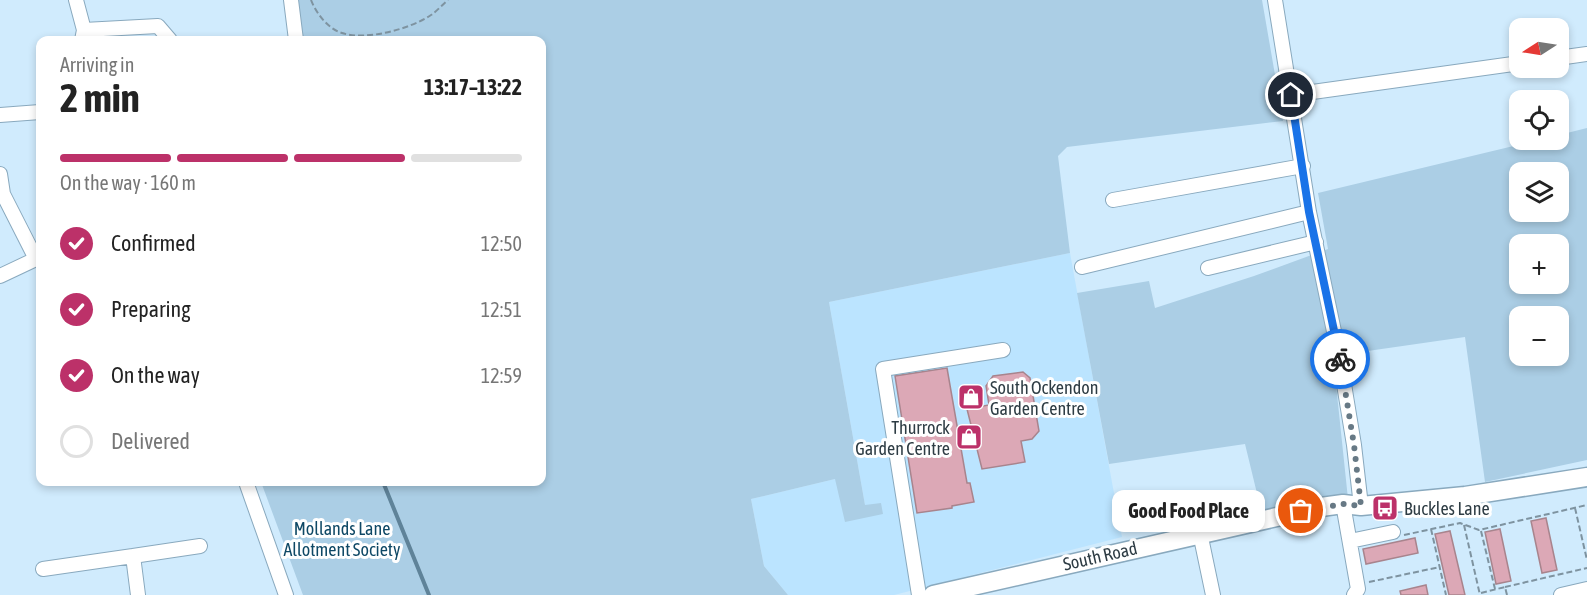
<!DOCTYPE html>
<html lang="en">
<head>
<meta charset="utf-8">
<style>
  :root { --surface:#fff; --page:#f2f2f2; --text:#222; --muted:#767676; --line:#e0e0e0; --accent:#bc3169 }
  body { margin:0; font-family:"Asap Condensed",sans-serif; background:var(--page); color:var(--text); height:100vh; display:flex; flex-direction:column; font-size:22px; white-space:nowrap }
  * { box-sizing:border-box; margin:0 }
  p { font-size:20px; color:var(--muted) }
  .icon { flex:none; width:33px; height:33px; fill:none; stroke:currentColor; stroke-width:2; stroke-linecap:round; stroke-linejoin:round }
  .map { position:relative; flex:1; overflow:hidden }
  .panel { position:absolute; left:36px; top:36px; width:510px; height:450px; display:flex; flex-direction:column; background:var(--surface); border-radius:12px; box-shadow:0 3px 9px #0003 }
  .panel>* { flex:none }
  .needle { width:39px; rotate:258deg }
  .buttons { position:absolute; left:1509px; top:18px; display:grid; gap:12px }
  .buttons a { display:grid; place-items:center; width:60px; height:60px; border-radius:12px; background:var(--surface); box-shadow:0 3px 9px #0003; font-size:30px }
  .pin { position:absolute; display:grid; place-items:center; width:51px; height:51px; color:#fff; margin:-26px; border:3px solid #fff; border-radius:50%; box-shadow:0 2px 6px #0007 }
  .courier { position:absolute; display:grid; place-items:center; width:60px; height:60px; margin:-30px; border:4px solid #1a73e8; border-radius:50%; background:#fff; color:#222; box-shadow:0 2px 8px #0007 }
  .bubble { position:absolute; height:42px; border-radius:12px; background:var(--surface); box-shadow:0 3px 9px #0003; font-size:20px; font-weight:700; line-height:42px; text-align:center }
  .head em { font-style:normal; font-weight:700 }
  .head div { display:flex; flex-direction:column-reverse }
  .head { display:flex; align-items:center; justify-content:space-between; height:102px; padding:0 24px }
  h1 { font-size:39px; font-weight:700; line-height:45px }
  .bar { display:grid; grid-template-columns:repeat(4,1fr); gap:9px 6px; align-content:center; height:72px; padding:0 24px }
  .bar i { height:8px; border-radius:4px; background:var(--line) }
  .bar .active { background:var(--accent) }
  .bar p { grid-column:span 4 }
  ol { padding:0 24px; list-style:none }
  li { display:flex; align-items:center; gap:18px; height:66px }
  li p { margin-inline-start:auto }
  li .icon { padding:6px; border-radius:50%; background:var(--accent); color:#fff; stroke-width:4 }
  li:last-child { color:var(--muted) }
  li i { width:33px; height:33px; border:3px solid var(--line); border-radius:50% }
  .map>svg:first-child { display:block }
  .built { fill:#bbe4ff }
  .green { fill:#abcee5; fill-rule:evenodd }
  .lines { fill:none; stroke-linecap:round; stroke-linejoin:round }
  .stream { stroke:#5f8399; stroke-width:4 }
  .building { fill:#dca8b6; stroke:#a8848d; stroke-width:1.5 }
  .minor-casing { stroke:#89a9be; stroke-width:16 }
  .major-casing { stroke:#89a9be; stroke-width:21 }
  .path { stroke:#7e93a0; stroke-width:2; stroke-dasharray:6 3; stroke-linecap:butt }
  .minor { stroke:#fff; stroke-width:14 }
  .major { stroke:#fff; stroke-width:18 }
  .done { stroke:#677985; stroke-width:6; stroke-dasharray:0 10.8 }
  .route { stroke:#1a73e8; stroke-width:8 }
  .labels { text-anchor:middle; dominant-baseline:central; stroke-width:6; stroke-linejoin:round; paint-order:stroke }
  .poi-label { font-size:18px; fill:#2e3c44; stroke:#fff; text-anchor:start }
  .park-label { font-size:18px; fill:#0e4865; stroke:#fff }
  .street-label { font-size:18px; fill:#2e3c44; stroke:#fff }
</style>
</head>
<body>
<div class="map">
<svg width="1587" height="595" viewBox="0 0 1587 595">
  <rect width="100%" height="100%" fill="#d0ebfd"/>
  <path class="built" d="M1070,253L1122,537L894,595H788L764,566L751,499L835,479L865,505L829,302Z"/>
  <path class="green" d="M292,0H1262L1283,121L1067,147L1058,156L1070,253L829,302L865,505L881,503L883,514L845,522L835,479L751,499L764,566L788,595H303L261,482H542V40H301Z
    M1587,128V460L1485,482L1465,337L1333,356L1348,499L1261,510L1245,444L1109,464L1077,293L1149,281L1155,308L1254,276L1328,249L1318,193L1539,140H1558L1559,135ZM1520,172H1558V212H1520ZM1520,244H1558V284H1520ZM1520,316H1558V356H1520Z"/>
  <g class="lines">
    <path class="stream" d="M383,482L429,595"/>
  </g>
  <path class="building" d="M947,368L967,483H970L974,502L952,506V508L917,513L895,376Z
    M1023,372L1030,378L1039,431L1032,439L1021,441L1025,462L982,469L967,409L989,405L986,386L993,376Z
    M1546,518L1557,570L1542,573L1531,521Z
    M1500,529L1511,581L1496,584L1485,532Z
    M1450,531L1461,578L1465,595H1449L1435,534Z
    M1415,538L1418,553L1366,564L1363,549Z
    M1426,585L1428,595H1401L1400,591Z"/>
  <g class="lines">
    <defs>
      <path id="minor" d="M76,0L84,30L82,40
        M291,0L296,40
        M1275,0L1309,212L1340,360L1354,445L1361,506
        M84,30L158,26L170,40
        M1558,58L1587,54
        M1291,95L1520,63
        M0,115L40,112
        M0,174L3,194L36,259L0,276
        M1113,200L1303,166
        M1082,267L1309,212
        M1208,268L1316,242
        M246,482L286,595
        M1343,504L1358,589L1354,595
        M1200,533L1213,595
        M1350,541L1393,532
        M133,556L200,546
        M43,569L133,556L138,595
        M919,595L883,369L1003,350
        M1561,595L1587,589"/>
      <path id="major" d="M933,595L1321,507L1343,504L1361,506L1465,496L1587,477"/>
    </defs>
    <use href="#minor" class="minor-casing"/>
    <use href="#major" class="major-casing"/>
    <path class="path" d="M311,0C316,13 328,29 342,33C366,41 410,29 431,15C437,11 442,5 448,0
      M1575,508L1587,560
      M1464,525L1480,595
      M1431,529L1446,595
      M1481,531L1495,589
      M1404,535L1460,523L1479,530L1587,505
      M1369,582L1440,567
      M1505,587L1587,568
      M1481,593L1505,587L1507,595"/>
    <use href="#minor" class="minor"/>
    <use href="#major" class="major"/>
  </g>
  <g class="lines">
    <path class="done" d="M1301,511L1343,504L1361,506L1354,445L1340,359"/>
    <path class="route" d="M1291,95L1309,212L1340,359"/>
  </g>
  <defs>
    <symbol id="shop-square" viewBox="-11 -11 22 22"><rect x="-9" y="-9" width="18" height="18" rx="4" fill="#bc3169" stroke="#fff"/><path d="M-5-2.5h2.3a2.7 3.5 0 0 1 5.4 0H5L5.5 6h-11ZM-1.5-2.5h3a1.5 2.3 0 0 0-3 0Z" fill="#fff"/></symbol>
    <symbol id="bus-square" viewBox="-11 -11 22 22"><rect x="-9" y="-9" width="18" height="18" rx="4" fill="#bc3169" stroke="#fff"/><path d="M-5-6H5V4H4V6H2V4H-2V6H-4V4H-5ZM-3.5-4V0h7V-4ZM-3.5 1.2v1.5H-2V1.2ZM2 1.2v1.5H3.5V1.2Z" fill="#fff"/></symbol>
  </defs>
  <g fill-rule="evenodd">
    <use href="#shop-square" x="956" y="382" width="30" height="30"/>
    <use href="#shop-square" x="954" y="422" width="30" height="30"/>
    <use href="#bus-square" x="1370" y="493" width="30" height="30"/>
  </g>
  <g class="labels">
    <g class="poi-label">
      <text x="990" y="387">South Ockendon<tspan x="990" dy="21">Garden Centre</tspan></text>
      <text x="950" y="427" text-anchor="end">Thurrock<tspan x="950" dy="21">Garden Centre</tspan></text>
      <text x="1404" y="508">Buckles Lane</text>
    </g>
    <g class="park-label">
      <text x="342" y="528">Mollands Lane<tspan x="342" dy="21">Allotment Society</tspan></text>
    </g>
    <g class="street-label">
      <text transform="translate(1100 556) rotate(-13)">South Road</text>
    </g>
  </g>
</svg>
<div class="buttons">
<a><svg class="needle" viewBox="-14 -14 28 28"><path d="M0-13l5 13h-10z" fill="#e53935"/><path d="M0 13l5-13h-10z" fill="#767676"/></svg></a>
<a><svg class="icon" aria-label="locate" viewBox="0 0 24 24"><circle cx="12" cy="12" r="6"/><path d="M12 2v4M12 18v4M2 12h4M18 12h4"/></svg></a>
<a><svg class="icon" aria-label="layers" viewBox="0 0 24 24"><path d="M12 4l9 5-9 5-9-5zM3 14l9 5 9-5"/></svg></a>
<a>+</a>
<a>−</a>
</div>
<div class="pin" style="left:1301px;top:511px;background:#ea580c"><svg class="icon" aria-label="bag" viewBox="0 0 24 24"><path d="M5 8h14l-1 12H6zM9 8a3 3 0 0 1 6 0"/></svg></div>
<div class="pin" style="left:1291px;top:95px;background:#1f2937"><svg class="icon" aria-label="home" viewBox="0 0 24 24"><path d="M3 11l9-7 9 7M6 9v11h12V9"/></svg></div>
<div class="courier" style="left:1340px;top:359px"><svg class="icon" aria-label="bike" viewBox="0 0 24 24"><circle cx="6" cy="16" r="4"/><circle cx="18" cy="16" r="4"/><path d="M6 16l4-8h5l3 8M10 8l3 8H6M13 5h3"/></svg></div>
<div class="bubble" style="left:1112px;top:490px;width:153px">Good Food Place</div>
<section class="panel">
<div class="head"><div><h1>2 min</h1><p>Arriving in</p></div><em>13:17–13:22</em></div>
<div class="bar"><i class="active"></i><i class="active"></i><i class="active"></i><i></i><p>On the way · 160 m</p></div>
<ol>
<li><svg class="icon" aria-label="check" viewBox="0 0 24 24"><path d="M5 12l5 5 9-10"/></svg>Confirmed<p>12:50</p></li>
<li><svg class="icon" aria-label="check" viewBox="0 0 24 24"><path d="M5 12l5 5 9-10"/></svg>Preparing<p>12:51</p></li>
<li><svg class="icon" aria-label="check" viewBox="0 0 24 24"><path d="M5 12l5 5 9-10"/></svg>On the way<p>12:59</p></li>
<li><i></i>Delivered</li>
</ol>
</section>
</div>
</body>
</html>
